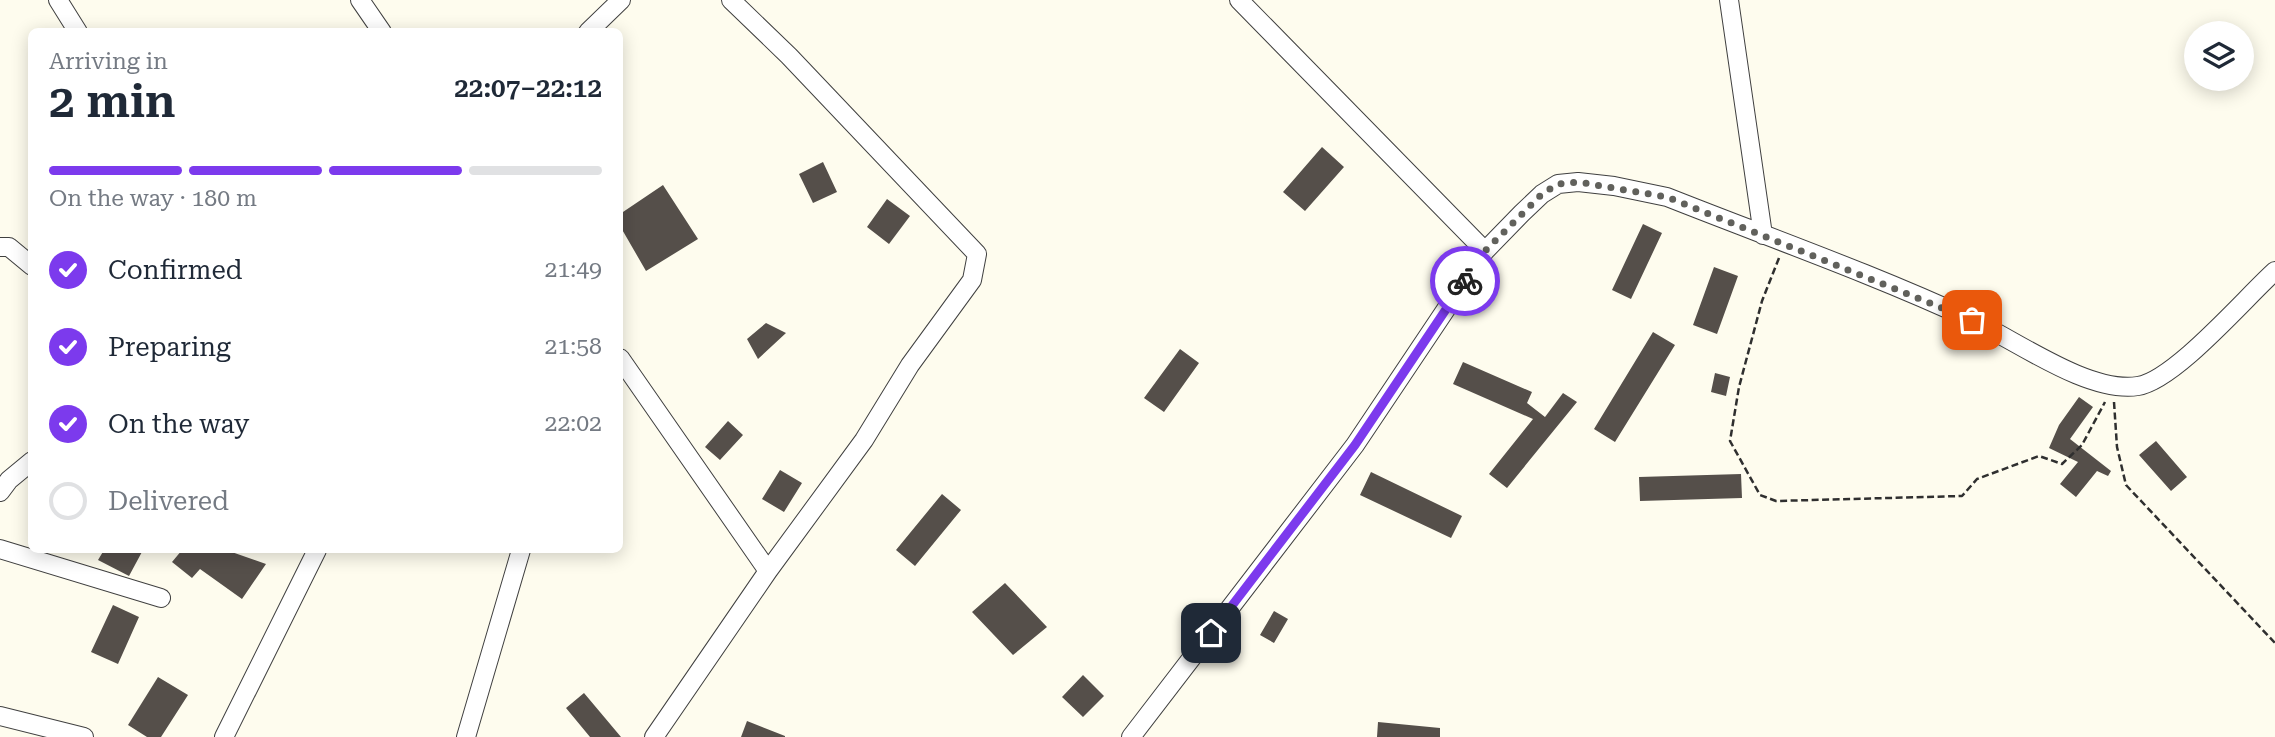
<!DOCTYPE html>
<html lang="en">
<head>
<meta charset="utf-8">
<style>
  :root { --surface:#fff; --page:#f6f6f7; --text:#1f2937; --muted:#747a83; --line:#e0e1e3; --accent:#7c3aed }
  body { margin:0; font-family:"Roboto Serif",serif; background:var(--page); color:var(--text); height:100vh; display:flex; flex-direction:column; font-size:26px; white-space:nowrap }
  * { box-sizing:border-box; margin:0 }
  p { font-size:23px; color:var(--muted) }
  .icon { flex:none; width:38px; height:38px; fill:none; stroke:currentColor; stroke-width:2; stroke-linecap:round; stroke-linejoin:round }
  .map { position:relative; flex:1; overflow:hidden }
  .details { position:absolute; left:28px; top:28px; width:595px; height:525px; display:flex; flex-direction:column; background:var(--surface); border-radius:10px; box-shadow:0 4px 18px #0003 }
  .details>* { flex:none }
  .tools { position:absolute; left:2184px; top:21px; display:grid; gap:14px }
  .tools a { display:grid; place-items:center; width:70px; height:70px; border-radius:50%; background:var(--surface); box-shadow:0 4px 18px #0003; font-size:35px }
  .pin { position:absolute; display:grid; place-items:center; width:60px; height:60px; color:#fff; margin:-30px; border-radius:14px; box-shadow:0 4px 10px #0006 }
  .courier { position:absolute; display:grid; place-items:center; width:70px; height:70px; margin:-35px; border:5px solid #7c3aed; border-radius:50%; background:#fff; color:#222; box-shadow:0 2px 9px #0007 }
  .summary em { font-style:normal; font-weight:600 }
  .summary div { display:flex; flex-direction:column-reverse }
  .summary { display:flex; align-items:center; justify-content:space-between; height:119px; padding:0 21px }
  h1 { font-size:46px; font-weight:600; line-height:52px }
  .bar { display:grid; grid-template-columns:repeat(4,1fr); gap:10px 7px; align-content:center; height:84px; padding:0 21px }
  .bar i { height:9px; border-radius:5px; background:var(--line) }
  .bar .selected { background:var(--accent) }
  .bar p { grid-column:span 4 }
  ol { padding:0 21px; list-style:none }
  li { display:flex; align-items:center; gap:21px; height:77px }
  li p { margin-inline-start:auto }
  li .icon { padding:7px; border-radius:50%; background:var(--accent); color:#fff; stroke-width:4 }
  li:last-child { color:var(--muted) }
  li i { width:38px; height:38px; border:4px solid var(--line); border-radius:50% }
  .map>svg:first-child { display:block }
  .building { fill:#554f4a }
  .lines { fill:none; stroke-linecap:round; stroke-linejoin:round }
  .street-casing { stroke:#404040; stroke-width:20 }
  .path { stroke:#2f2f2f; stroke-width:2.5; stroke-dasharray:7 3.5; stroke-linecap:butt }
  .street { stroke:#fff; stroke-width:18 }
  .done { stroke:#61615c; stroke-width:7; stroke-dasharray:0 12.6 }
  .route { stroke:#7c3aed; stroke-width:9 }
</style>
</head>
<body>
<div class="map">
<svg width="2275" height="737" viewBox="0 0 2275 737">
  <rect width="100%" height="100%" fill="#fefcee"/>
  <path class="building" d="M1322,147L1344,167L1305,211L1283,192Z
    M823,162L837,192L813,203L799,174Z
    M663,185L698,239L646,271L620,226V214Z
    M887,199L910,216L889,244L867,227Z
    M1643,224L1662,233L1631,299L1612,290Z
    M1714,267L1738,276L1717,334L1693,325Z
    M766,323L786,333L758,359L747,339Z
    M1653,332L1675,345L1615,442L1594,429Z
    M1180,349L1199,363L1164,412L1144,398Z
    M1463,362L1532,392L1527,403L1545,417L1563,393L1577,402L1507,488L1489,474L1533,419L1453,384Z
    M1715,373L1730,377L1726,396L1711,392Z
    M2079,397L2093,407L2070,439L2111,471L2108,476L2097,471L2076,497L2060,484L2078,462L2049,448L2059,425Z
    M728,421L743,435L720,460L705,447Z
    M2156,441L2187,477L2171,491L2139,455Z
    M780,470L802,483L784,512L762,499Z
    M1371,472L1462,516L1451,538L1360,495Z
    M1741,474L1742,498L1640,501L1639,477Z
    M942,494L961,510L915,566L896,550Z
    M104,550H143L129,576L98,560Z
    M182,550H226L266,564L242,599L200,569L192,578L172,562Z
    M1005,583L1047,627L1013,655L972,612Z
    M113,605L139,617L118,664L91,652Z
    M1274,611L1288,619L1274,643L1260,635Z
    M1083,675L1104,696L1083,717L1062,697Z
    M158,677L188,695L161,737H147L128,725Z
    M584,693L621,737H590L566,708Z
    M747,721L785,736V737H741Z
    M1378,722L1440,728V737H1377Z"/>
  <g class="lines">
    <defs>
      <path id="street" d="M58,0L78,32
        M360,0L382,32
        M731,0L789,56L977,254L972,280L910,365L864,440L768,571
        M1239,0L1485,251
        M1729,0L1763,235
        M588,32L621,0
        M0,247H9L32,266
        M620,358L768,571L654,737
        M0,492L9,480L32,461
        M0,549L161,598
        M0,716L84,737
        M224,737L317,550
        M466,737L521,550
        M1131,737L1355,445L1485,251L1522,213L1542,194L1558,184L1578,182L1614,186L1667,197C1768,237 1873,274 1972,320C2017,341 2089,394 2138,386C2175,380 2245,298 2275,271"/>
    </defs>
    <use href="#street" class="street-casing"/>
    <path class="path" d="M1779,258L1762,301L1739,387L1730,441L1760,495L1776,501L1962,496L1977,479L2039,456L2062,464L2082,445L2105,402
      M2114,402L2117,447L2126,485L2275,643"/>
    <use href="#street" class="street"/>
  </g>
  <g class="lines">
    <path class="done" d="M1465,281L1485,251L1542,194L1558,184L1578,182L1667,197L1972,320"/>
    <path class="route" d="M1211,633L1355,445L1465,281"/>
  </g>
</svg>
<div class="tools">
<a><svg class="icon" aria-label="layers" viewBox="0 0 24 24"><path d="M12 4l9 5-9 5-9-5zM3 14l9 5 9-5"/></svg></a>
</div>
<div class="pin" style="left:1972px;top:320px;background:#ea580c"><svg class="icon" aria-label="bag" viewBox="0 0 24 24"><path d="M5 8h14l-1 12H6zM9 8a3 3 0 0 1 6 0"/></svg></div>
<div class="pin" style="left:1211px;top:633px;background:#1f2937"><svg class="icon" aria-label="home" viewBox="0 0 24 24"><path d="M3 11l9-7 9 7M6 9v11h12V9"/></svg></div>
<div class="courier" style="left:1465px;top:281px"><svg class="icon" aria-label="bike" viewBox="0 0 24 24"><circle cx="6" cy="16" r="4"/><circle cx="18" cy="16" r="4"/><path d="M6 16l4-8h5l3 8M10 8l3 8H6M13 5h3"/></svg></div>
<section class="details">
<div class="summary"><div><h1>2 min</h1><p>Arriving in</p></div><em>22:07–22:12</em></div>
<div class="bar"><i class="selected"></i><i class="selected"></i><i class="selected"></i><i></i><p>On the way · 180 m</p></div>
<ol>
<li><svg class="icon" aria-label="check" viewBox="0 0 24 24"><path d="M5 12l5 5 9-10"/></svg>Confirmed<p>21:49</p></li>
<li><svg class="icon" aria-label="check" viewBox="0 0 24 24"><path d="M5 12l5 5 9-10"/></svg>Preparing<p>21:58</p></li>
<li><svg class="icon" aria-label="check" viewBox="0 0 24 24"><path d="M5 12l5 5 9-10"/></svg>On the way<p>22:02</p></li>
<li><i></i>Delivered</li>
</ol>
</section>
</div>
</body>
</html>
